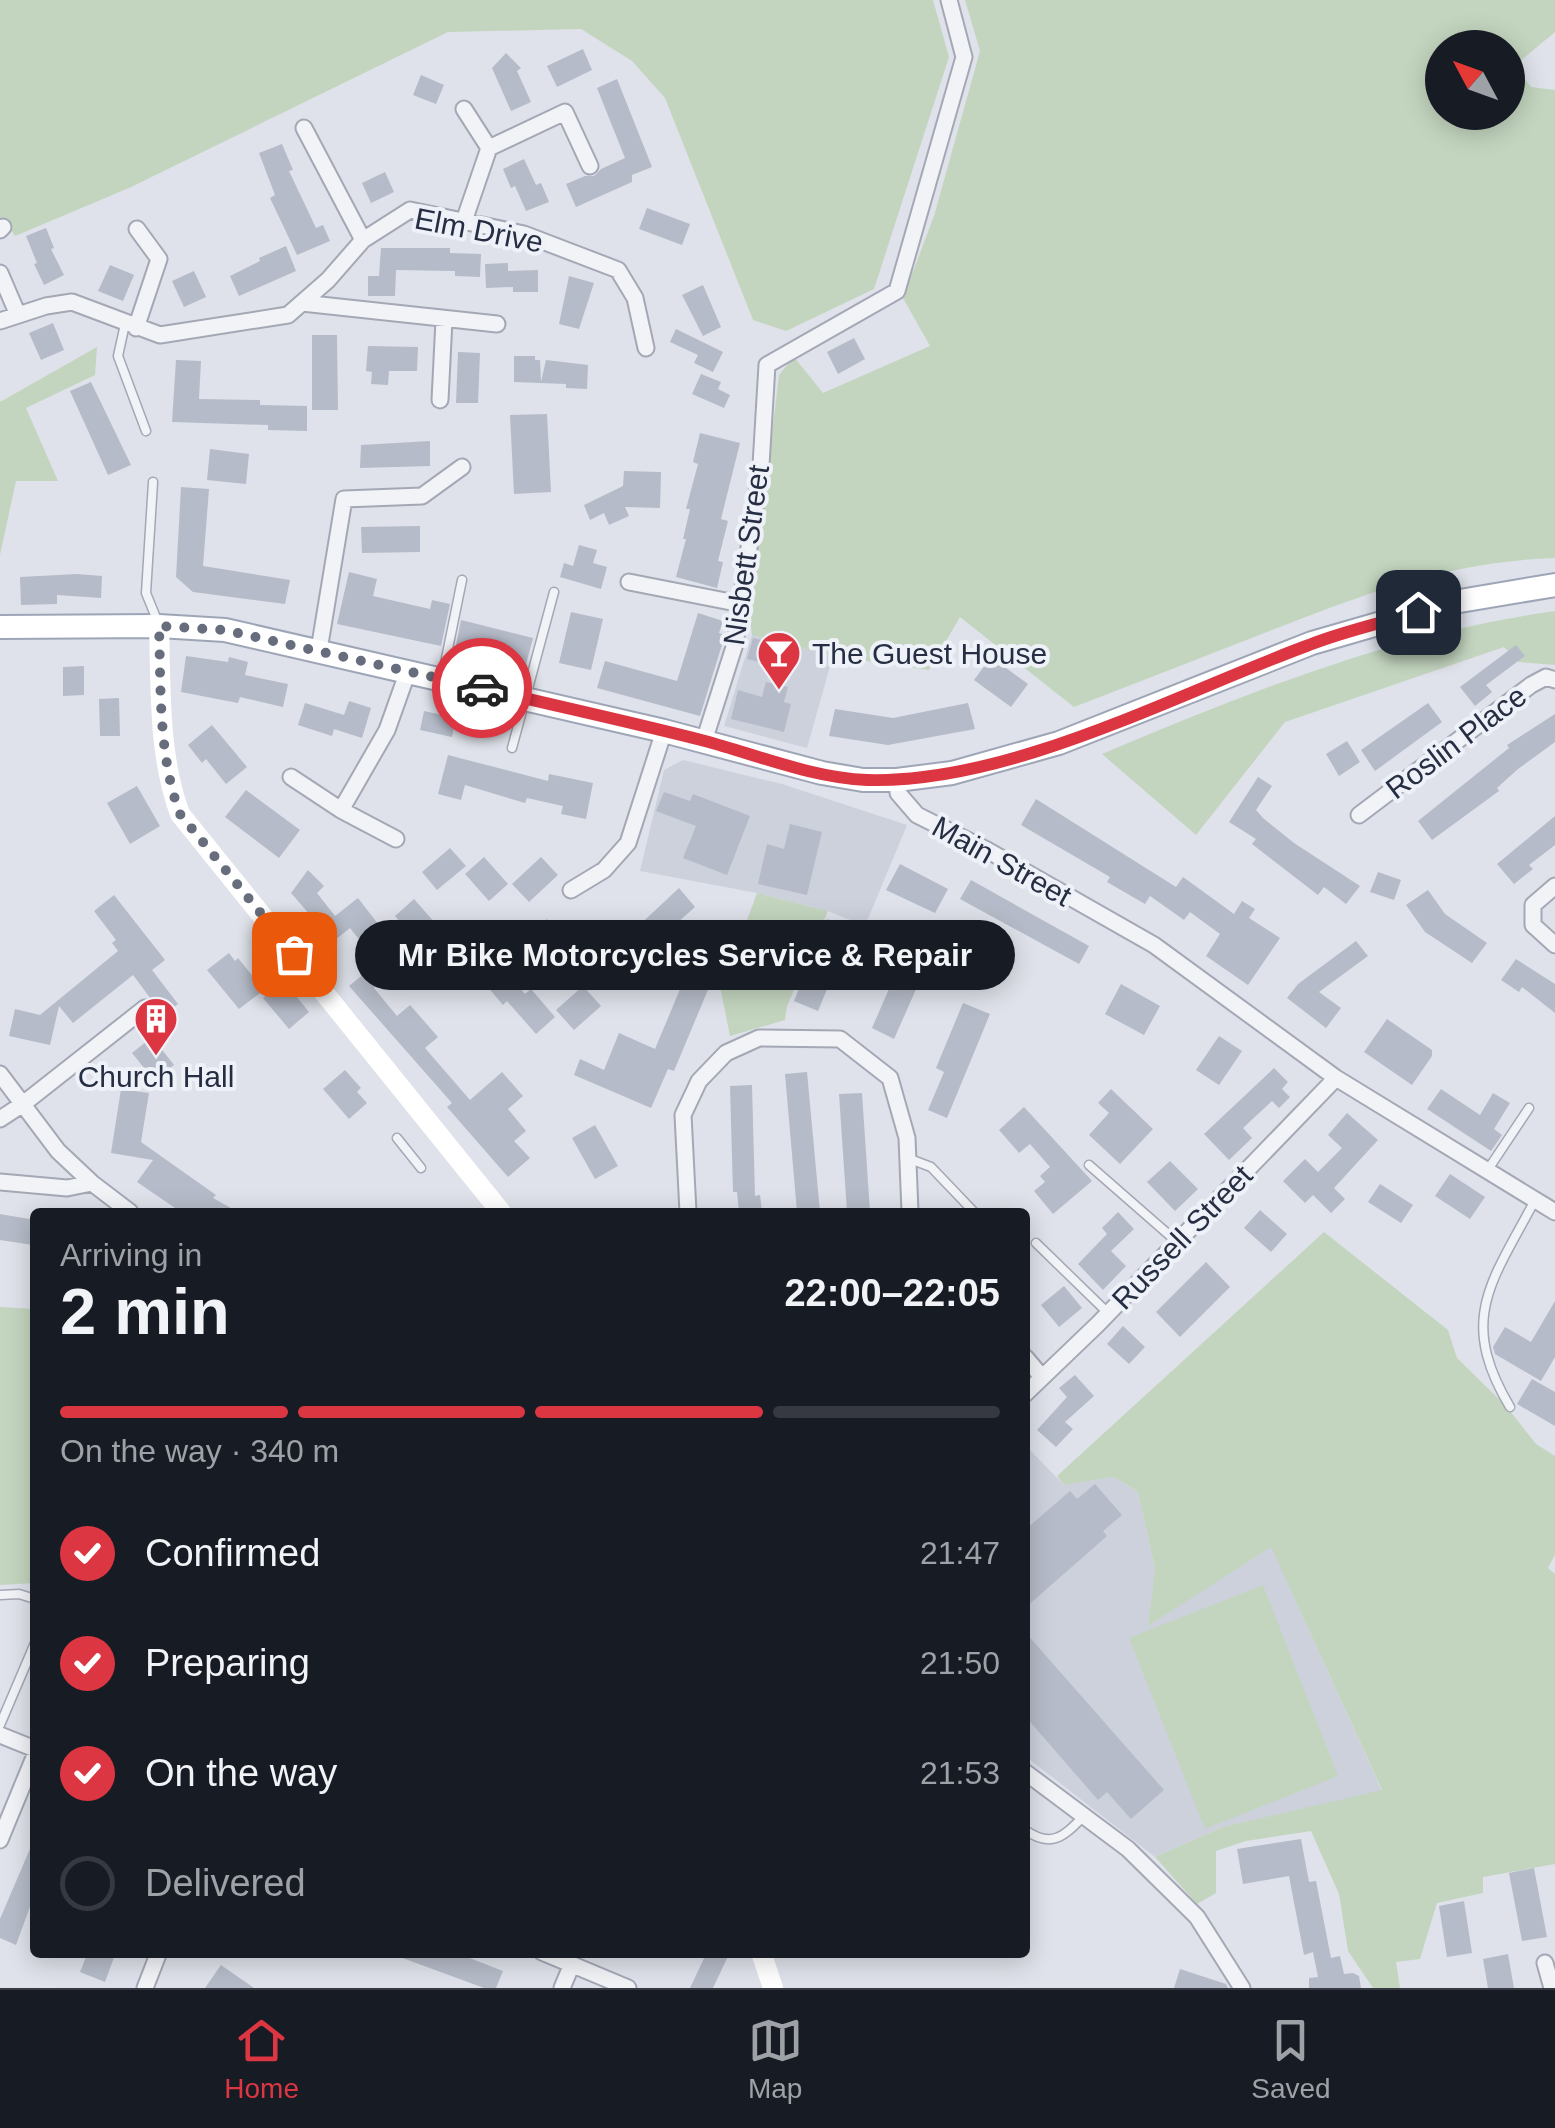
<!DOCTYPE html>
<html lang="en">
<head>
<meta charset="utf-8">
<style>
  :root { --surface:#171b24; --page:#242831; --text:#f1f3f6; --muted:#9ea1a6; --line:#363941; --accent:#dd3643 }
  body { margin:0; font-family:Arial,sans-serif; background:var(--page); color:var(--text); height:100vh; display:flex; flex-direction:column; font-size:38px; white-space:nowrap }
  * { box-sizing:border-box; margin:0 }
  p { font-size:32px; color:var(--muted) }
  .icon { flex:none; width:55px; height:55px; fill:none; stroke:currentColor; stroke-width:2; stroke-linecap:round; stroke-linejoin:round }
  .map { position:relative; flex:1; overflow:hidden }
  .side { position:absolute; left:30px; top:1208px; width:1000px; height:750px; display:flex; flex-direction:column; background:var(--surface); border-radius:10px; box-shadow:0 5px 25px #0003 }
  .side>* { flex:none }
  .needle { width:65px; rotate:311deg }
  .tools { position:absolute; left:1425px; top:30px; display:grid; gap:20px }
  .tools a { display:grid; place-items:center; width:100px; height:100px; border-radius:50%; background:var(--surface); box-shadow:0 5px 25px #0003; font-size:50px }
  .pin { position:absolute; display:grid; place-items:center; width:85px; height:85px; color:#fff; margin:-42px; border-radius:20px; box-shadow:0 5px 15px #0006 }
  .courier { position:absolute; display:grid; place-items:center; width:100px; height:100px; margin:-50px; border:8px solid #dd3643; border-radius:50%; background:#fff; color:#222; box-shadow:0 2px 12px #0007 }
  .bubble { position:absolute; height:70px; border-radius:35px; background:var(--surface); box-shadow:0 5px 25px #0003; font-size:32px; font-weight:700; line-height:70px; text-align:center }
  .head em { font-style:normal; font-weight:700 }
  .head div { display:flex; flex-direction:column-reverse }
  .head { display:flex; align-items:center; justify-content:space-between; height:170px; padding:0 30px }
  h1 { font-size:65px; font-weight:700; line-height:75px }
  .bar { display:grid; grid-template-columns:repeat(4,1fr); gap:15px 10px; align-content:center; height:120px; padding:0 30px }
  .bar i { height:12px; border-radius:8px; background:var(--line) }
  .bar .current { background:var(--accent) }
  .bar p { grid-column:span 4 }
  ol { padding:0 30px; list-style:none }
  li { display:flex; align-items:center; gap:30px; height:110px }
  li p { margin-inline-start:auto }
  li .icon { padding:10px; border-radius:50%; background:var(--accent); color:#fff; stroke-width:4 }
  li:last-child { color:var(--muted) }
  li i { width:55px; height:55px; border:5px solid var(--line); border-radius:50% }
  .tab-bar { display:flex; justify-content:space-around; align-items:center; height:140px; border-top:2px solid var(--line); background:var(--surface); font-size:28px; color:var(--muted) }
  .tab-bar a { display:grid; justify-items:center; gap:5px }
  .tab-bar .current { color:var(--accent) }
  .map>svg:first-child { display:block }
  .built { fill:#ccd1dc }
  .green { fill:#c3d5bf; fill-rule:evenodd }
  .building { fill:#b5bbc8 }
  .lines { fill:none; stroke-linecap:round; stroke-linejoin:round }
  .lane-casing { stroke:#a4a8b5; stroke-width:11 }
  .street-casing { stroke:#a4a8b5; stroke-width:19 }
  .primary-casing { stroke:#9da5b7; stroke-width:26 }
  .lane { stroke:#f2f3f7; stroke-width:8 }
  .street { stroke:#f2f3f7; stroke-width:15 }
  .secondary { stroke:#fff; stroke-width:20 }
  .primary { stroke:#fff; stroke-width:22 }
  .done { stroke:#676d7d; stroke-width:10; stroke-dasharray:0 18 }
  .route { stroke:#dd3643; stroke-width:12 }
  .labels { text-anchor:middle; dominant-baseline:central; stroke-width:8; stroke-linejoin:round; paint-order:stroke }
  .street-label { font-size:30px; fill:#262e43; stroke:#eef1f7 }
  .poi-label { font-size:30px; fill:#262e43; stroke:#eef1f7; text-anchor:start }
</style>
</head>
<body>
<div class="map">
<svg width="1555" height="1988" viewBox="0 0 1555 1988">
  <rect width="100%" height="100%" fill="#dfe2ea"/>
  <path class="built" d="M752,635L833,656L807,748L724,726Z
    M683,760L782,784L907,825L865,926L828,911L757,893L640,871L664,770Z
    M1025,1445L1064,1485L1114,1477L1138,1492L1155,1569L1149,1625L1271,1546L1382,1791L1223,1827L1155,1857L1025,1756Z"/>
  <path class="green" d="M0,0H933L949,57L874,289L786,331L753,320L665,98L632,61L581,29L448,32L129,188L15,236L5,222H0Z
    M965,0H1555V32L1514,66L1531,87L1555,90V558C1451,561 1363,594 1267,632C1203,657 1139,682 1074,707L960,617L929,670L833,656L752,635L750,620L779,375L794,357L823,393L930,346L903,298L934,216L980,51ZM1442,48H1508V112H1442Z
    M97,347L95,375L26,408L58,481H16L0,555V402Z
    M1555,611V665L1519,662L1504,647L1285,722L1196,835L1102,754C1249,692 1396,633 1555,611Z
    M757,893L828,911L787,1006L785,1020L730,1036L721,991Z
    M1324,1232L1448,1330L1457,1358L1506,1406L1536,1444L1555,1456V1555L1548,1568L1555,1574V1864L1483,1877V1893L1437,1903L1420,1959L1396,1962L1400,1988H1373L1348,1951L1339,1894L1311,1831L1246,1841L1216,1851V1893L1197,1904L1155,1857L1223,1827L1382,1790L1271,1547L1148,1626L1155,1569L1138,1492L1114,1477L1064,1485L1057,1476Z
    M0,1307L35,1309V1583L0,1585Z
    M1263,1585L1338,1776L1205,1829L1129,1638Z"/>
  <path class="building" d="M583,49L592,70L557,87L547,66Z
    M506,53L521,68L517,71L531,102L511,111L492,68Z
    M421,75L444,85L436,104L413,95Z
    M617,79L652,167L632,175V182L576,207L566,184L585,176H594L601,169L625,158L597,88Z
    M282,144L293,170L289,171L316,228L323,225L330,241L297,255L270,198L275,195L259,153Z
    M524,159L536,185L541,183L549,202L526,211L515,186L511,188L503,169Z
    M385,172L394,192L371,203L362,183Z
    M647,208L690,224L682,245L639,229Z
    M46,228L54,248L51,249L64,275L44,285L34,264L37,263L26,236Z
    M286,246L296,271L239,296L230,276L260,261L259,258Z
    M381,248H450V253L481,254L480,277L455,276V271L396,270L395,296H368V276H379Z
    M508,263V271L538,270V292H513V287L486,288L485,264Z
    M110,265L134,275L123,301L98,291Z
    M194,271L206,297L184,307L172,281Z
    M569,276L594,283L579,329L559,324Z
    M703,285L721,327L703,336L682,295Z
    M53,323L64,350L41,360L29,333Z
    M676,329L723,352L713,372L694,363L698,355L670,342Z
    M312,335H337L338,410H312Z
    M854,338L865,359L838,374L827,352Z
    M368,346L418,347L417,371H389L388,385L371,384L372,372L366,371Z
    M458,352L480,353L478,403H456Z
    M514,356H535V360H540L541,382L546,360L588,365L587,389L566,388V384L514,382Z
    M176,360L201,361L199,399L260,400V405L307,406V431L268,430V425L172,422Z
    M701,374L721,382L718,389L730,395L724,408L692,394Z
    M91,382L131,465L108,475L70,391Z
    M547,414L551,492L514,494L510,415Z
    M700,433L740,443L721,519L728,521L718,561L723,562L717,588L676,577L686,539H683L690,509H686L698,464L693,462Z
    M430,441V466L360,468L361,445Z
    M210,449L249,454L246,484L207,480Z
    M624,471L661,472L660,508L625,507L629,516L609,525L604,513L590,520L584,505L623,486Z
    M181,487L209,489L203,566L290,580L285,604L193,592L176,577Z
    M420,526V552L362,553L361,527Z
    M579,545L597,550L593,563L607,567L601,589L560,577L564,563L573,566Z
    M349,572L377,579L373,596L430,609L432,600L450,604L441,646L337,624Z
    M77,574L102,576L101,598L57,595V604L21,605L20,577Z
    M571,612L603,619L591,670L559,663Z
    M698,613L723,621L719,633L725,635L700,716L597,688L605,661L677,681Z
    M461,620L533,638L524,672L464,656L465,652L455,650Z
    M753,638L788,647L783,668L747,659Z
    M1516,645L1525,656L1486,685L1492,692L1475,706L1460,687Z
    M186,656L228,662L229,657L248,662L245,675L288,684L283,707L240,697L238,703L181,692Z
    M991,657L1028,684L1011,707L974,680Z
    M84,666V695L63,696V667Z
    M766,682L788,687L784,702L791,704L784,732L731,719L738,690L762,697Z
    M119,698L120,736H100L99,699Z
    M349,701L371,708L362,738L334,729L332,736L298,725L305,703L344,715Z
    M968,703L975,729L888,745L829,736L835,709L893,718Z
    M1428,703L1442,722L1375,771L1361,750Z
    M424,711L456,718L452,737L420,730Z
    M1555,714V742L1518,769L1497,788L1499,791L1432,840L1418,821L1509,748L1507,745Z
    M212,725L247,767L226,784L206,759L202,763L188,745Z
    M1347,741L1360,762L1339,776L1326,754Z
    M448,755L548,781L549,774L593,783L586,819L561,814L563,806L527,798L525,803L465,785L461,800L438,794Z
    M1258,777L1272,786L1256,810L1263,818L1294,843L1360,886L1346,904L1324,887L1318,895L1252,844L1256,839L1229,822Z
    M137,786L160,826L130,844L107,803Z
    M246,790L300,830L279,858L225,817Z
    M664,792L690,801L693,794L750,816L727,875L683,858L696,826L656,811Z
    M1036,799L1176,887L1183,877L1234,914L1242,901L1255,909L1249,918L1280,938L1248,985L1206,956L1220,934L1190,912L1184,920L1150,896L1145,904L1107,882L1110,877L1021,825Z
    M1555,816V845L1529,865L1533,869L1514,884L1497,864Z
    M790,824L822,832L807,895L758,884L767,844L784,849Z
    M450,848L466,866L437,890L422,872Z
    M484,857L508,884L489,901L465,874Z
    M541,857L558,875L529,902L512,884Z
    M900,864L948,889L935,913L886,890Z
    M308,870L324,886L317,893L335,916L358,898L385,933L366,948L350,928L335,940L314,914L311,916L291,893Z
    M1378,872L1401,880L1394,900L1370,892Z
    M971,880L1089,946L1079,964L960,899Z
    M679,888L695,907L650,947L652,950L639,962L630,953L593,986L568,957L586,942L602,960Z
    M1428,890L1445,914L1487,943L1472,963L1425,932L1406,905Z
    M114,895L165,960L152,970L178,1004L163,1015L133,975L73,1023L59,1006L50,1045L9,1036L15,1009L40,1015L118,951L112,943L116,940L94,911Z
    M414,899L442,931L448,926L473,955L454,971L426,938L419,944L395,916Z
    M547,919L570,946L553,962L529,934Z
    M827,919L852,929L818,1011L794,1001Z
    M1356,941L1368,956L1319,992L1341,1008L1326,1028L1287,998L1298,984Z
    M229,953L235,961L238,958L264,990L239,1009L207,970Z
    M902,959L925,969L894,1039L872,1028Z
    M1516,959L1555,984V1013L1522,987L1519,992L1501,980Z
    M498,963L525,994L531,989L555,1017L536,1034L507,1001L503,1005L480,978Z
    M691,963L715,973L674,1071L668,1069L651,1108L574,1075L580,1059L604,1070L619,1033L655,1049Z
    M371,968L382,981L374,988L397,1016L410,1005L438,1037L425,1048L470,1100L502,1072L523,1096L508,1109L526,1131L514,1141L530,1158L508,1177L447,1107L452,1103L349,986Z
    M284,981L309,1012L289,1029L263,998Z
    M1121,984L1160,1006L1144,1035L1105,1014Z
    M583,986L601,1006L574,1030L556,1010Z
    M963,1003L990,1014L947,1118L928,1110L944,1072L936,1068Z
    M1387,1019L1432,1050V1056L1412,1085L1364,1052Z
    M1219,1036L1242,1051L1219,1085L1196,1070Z
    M152,1037L174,1065L154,1080L132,1053Z
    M1274,1068L1288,1082L1282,1089L1290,1097L1279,1108L1272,1101L1243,1128L1252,1138L1229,1160L1204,1134Z
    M345,1070L361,1088L357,1092L367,1103L349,1119L323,1089Z
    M807,1072L820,1212H797L785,1074Z
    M752,1085L755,1196L760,1195L762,1212H739L737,1192H733L730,1086Z
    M121,1089L149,1093L141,1142L216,1195L213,1198L238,1212H181L137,1182L153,1160L111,1153Z
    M1111,1089L1153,1129L1120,1164L1089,1135L1109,1113L1098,1103Z
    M1441,1089L1480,1115L1493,1093L1510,1103L1494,1129L1502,1135L1491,1151L1427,1109Z
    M862,1093L870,1212H847L839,1094Z
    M1024,1107L1092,1181L1053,1214L1034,1191L1045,1182L1040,1176L1050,1167L1030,1144L1019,1153L999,1130Z
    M1347,1113L1378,1140L1334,1188L1345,1199L1331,1213L1313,1195L1305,1203L1283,1181L1305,1159L1318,1172L1342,1148L1328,1135Z
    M595,1125L618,1166L595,1179L572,1138Z
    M1170,1161L1198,1189L1175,1211L1147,1182Z
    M1450,1174L1485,1197L1470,1219L1435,1196Z
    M1380,1184L1413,1205L1401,1223L1368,1202Z
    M1260,1210L1287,1234L1271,1252L1244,1228Z
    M1118,1212L1134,1229L1111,1251L1126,1266L1103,1290L1078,1264L1107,1234L1102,1228Z
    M0,1214L35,1220L33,1245L0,1240Z
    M1206,1262L1230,1287L1180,1337L1156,1312Z
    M1064,1286L1082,1308L1059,1327L1041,1305Z
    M1555,1301V1357L1541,1381L1495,1354L1493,1347L1505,1327L1531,1342Z
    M1123,1326L1145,1347L1129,1364L1107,1344Z
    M1075,1375L1094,1396L1065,1422L1073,1429L1056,1447L1037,1430L1067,1397L1059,1388Z
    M1532,1379L1555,1392V1426L1517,1404Z
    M1095,1484L1122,1515L1103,1531L1107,1536L1025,1608V1530L1070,1491L1077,1499Z
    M1025,1632L1164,1790L1131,1819L1107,1792L1098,1800L1025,1716Z
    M35,1837V1893L16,1945L0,1938V1919Z
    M1301,1839L1309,1882L1316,1881L1331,1958L1340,1956L1344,1974L1353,1973L1359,1976L1361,1988H1309V1978L1318,1977L1313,1952L1304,1955L1289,1876L1243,1884L1237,1849Z
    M1534,1868L1547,1937L1522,1941L1509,1873Z
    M1464,1901L1472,1953L1447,1957L1439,1906Z
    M88,1952H116L105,1982L80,1972Z
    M454,1952L503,1971L496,1988H484L389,1953Z
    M707,1952H730L713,1988H690Z
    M1508,1954L1514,1988H1488L1483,1959Z
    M221,1965L254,1988H205Z
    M1180,1969L1226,1984L1228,1988H1174Z"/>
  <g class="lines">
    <defs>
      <path id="lane" d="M125,324L118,356L146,431
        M153,482L146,593L157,620
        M442,678L462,580
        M512,748L554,592
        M397,1138L421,1168
        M910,1159L931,1167L974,1212
        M1089,1165L1176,1241
        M1487,1171L1529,1108
        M1036,1243L1108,1313
        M1510,1407C1457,1318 1492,1282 1535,1200
        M0,1595L19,1594L35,1599
        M0,1725L35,1643
        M1025,1830C1052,1849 1064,1836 1084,1816"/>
      <path id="street" d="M464,109L489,148
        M304,128L363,240
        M464,221L489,148L565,112L590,166
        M0,230L3,227
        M0,273L18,315
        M302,303L497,324
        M0,321L46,306L72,302L160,335L288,315L328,280L363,240L410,210L524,234L618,270L635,298L646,348
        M136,328L159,259L137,229
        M440,400L444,320
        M629,582L741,604
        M319,650L344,499L422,496L462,467
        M704,741L735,644L761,465L767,365L897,291L964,57L949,0
        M291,777L341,810L387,730L408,671
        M897,780L898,793L917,815L987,850L1154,945L1336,1078L1555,1212
        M341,810L396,839
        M1359,815L1531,685L1546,677L1555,680
        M1555,886L1533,905V925L1555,945
        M571,890L604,870L628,843L664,731
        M0,1074L58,1151L92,1183
        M0,1119L23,1104L145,1008
        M0,1182L67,1188L92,1183L130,1212
        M688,1212L683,1115L699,1081L726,1053L759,1038L840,1039L890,1078L907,1138L910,1212
        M1025,1357L1042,1377
        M1025,1394L1098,1324L1336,1078
        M0,1735L35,1749
        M1025,1772L1128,1849L1197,1917L1242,1988
        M0,1840L35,1755
        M542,1952L628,1988
        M1545,1963L1552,1988
        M145,1988L159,1952
        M562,1988L572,1964"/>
      <path id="primary" d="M0,627L159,626L225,630L664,731L822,773L863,780H897L952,773L1059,743L1312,643L1454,602L1555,585"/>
    </defs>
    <use href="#lane" class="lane-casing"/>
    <use href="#street" class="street-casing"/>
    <use href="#primary" class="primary-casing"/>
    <use href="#lane" class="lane"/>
    <use href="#street" class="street"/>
    <path class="secondary" d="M159,626C161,688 158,755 180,814L501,1212
      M761,1952L773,1988"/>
    <use href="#primary" class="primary"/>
  </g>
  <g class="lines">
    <path class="done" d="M294,954L180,814C158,755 161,688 159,626L224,630L482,688"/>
    <path class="route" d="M482,688C556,706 631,722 705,741C757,755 813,778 867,780C1010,784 1176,694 1309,645C1344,631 1382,623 1418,612"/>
  </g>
  <defs>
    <symbol id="bar-pin" viewBox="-11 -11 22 30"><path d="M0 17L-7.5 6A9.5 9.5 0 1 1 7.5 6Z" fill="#dd3643" stroke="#eef1f7"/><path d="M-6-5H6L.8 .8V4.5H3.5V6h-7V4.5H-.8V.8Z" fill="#fff"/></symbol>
    <symbol id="building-pin" viewBox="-11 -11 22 30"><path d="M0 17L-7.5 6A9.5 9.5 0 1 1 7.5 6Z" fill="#dd3643" stroke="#eef1f7"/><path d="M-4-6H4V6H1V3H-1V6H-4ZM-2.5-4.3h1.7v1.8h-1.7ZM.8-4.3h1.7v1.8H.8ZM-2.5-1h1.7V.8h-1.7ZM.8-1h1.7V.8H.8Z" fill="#fff"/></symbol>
  </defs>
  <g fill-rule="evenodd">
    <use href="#bar-pin" x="754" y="628" width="50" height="68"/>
    <use href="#building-pin" x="131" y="994" width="50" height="68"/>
  </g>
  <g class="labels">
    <g class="street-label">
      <text transform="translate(479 230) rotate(11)">Elm Drive</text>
      <text transform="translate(746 555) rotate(-82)">Nisbett Street</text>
      <text transform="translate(1456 742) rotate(-37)">Roslin Place</text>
      <text transform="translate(1002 861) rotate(29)">Main Street</text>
      <text transform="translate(1182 1237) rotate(-46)">Russell Street</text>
    </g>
    <g class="poi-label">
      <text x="812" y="653">The Guest House</text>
      <text x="156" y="1076" text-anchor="middle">Church Hall</text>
    </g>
  </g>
</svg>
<div class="tools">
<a><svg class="needle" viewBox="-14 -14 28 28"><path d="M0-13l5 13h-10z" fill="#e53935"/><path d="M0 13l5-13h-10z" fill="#9ea1a6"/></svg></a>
</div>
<div class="pin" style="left:294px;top:954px;background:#ea580c"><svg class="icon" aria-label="bag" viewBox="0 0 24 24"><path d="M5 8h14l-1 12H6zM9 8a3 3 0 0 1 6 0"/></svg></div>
<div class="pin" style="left:1418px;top:612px;background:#1f2937"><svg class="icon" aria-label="home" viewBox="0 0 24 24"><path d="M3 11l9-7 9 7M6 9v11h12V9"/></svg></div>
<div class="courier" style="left:482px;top:688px"><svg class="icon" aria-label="car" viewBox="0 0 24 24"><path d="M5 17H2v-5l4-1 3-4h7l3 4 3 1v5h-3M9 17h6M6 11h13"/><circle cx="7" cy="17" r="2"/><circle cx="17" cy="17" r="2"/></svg></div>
<div class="bubble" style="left:355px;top:920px;width:660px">Mr Bike Motorcycles Service &amp; Repair</div>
<section class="side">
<div class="head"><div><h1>2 min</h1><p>Arriving in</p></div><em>22:00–22:05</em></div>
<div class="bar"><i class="current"></i><i class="current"></i><i class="current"></i><i></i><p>On the way · 340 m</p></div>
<ol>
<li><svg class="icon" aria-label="check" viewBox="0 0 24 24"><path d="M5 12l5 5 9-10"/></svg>Confirmed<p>21:47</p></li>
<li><svg class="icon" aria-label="check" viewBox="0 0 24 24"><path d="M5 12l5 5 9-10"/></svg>Preparing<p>21:50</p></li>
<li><svg class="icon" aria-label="check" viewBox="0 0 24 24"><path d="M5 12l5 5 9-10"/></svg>On the way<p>21:53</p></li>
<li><i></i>Delivered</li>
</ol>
</section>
</div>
<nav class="tab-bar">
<a class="current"><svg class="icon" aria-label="home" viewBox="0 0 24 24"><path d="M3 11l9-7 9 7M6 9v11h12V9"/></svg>Home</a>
<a><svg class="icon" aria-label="map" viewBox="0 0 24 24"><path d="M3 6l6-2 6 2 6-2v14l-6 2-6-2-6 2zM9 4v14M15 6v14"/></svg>Map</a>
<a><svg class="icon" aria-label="saved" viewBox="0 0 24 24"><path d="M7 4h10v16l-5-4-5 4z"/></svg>Saved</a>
</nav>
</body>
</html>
